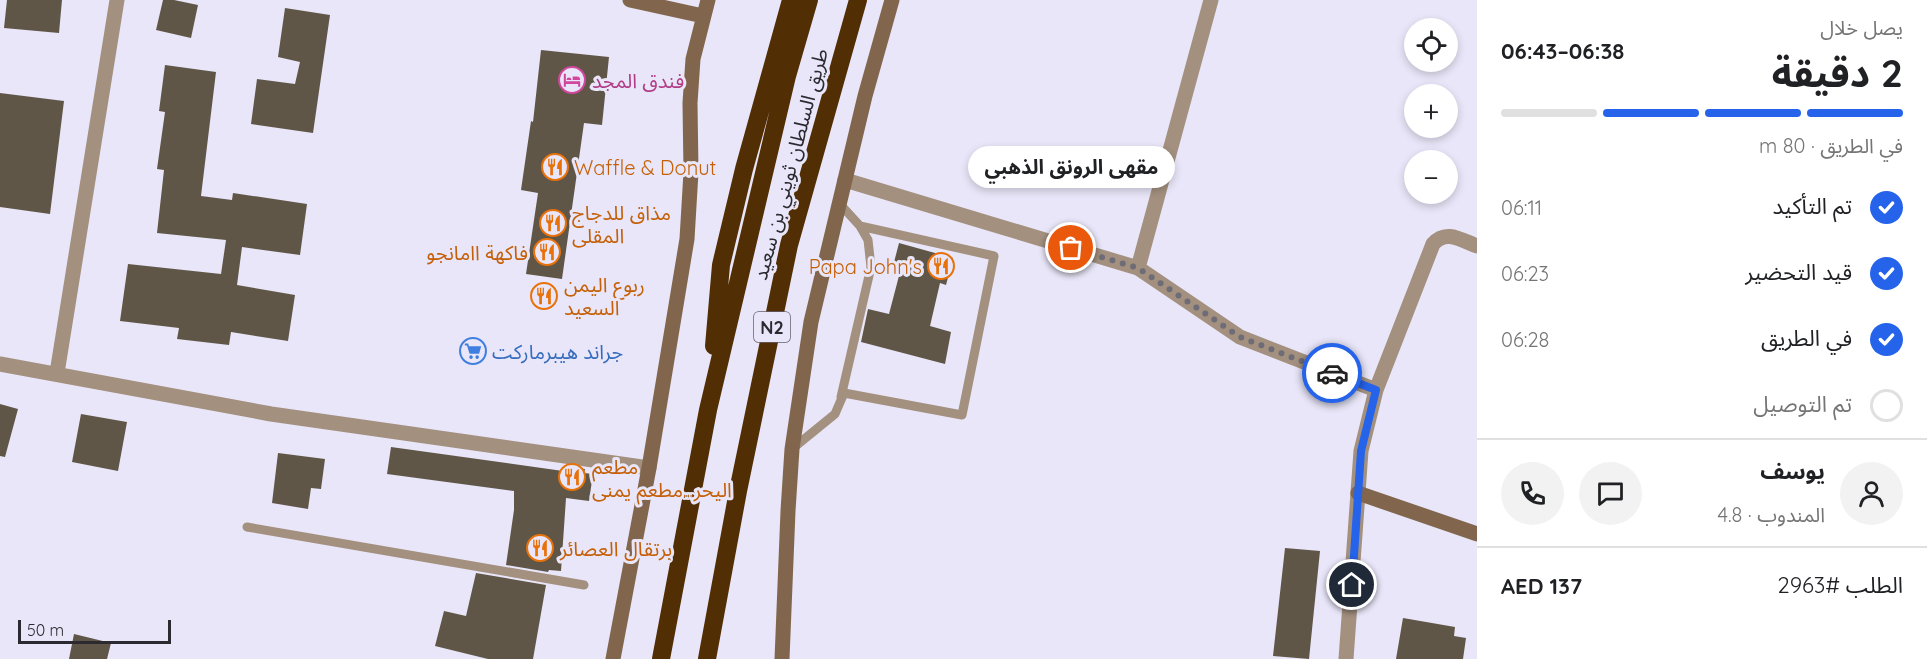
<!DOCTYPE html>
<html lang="ar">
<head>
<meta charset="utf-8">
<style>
  :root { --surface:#fff; --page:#f2f2f2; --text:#202124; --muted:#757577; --line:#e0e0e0; --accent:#2563eb }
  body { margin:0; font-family:Quicksand,"Noto Sans Arabic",sans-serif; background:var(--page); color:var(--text); direction:rtl; height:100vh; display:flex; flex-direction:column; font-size:22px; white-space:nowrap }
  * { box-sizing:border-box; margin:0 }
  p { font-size:20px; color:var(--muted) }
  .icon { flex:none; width:33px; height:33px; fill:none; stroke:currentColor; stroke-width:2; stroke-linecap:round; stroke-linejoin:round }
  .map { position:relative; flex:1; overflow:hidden; direction:ltr }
  .drawer { display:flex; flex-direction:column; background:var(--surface); width:450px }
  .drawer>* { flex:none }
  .controls { position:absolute; left:1404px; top:18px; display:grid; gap:12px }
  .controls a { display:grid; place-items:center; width:54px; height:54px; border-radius:50%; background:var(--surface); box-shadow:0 3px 9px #0003; font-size:30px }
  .scale { position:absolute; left:18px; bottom:15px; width:153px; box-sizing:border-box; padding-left:6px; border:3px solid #2b2a31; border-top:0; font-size:16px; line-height:21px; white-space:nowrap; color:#2b2a31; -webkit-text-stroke:4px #e8e6f8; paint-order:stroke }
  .pin { position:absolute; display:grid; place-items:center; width:51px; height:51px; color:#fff; margin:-26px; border:3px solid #fff; border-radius:50%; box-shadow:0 2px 6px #0007 }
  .courier { position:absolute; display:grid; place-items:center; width:60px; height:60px; margin:-30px; border:4px solid #2563eb; border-radius:50%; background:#fff; color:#222; box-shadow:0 2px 8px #0007 }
  .bubble { position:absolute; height:42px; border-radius:21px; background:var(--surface); box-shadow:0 3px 9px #0003; font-size:20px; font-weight:700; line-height:42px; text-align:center; direction:rtl }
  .overview em { font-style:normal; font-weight:700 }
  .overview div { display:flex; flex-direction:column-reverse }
  .overview { display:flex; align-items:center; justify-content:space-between; height:102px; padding:0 24px }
  h1 { font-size:39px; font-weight:700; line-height:45px }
  .bar { display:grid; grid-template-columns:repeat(4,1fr); gap:9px 6px; align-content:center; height:72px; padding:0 24px }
  .bar i { height:8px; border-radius:4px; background:var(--line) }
  .bar .on { background:var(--accent) }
  .bar p { grid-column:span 4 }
  .line { display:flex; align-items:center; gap:15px; padding:0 24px; border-top:2px solid var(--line) }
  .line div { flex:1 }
  .round { display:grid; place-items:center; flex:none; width:63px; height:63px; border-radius:32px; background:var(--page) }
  ol { padding:0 24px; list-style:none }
  li { display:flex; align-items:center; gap:18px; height:66px }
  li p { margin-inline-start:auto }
  li .icon { padding:6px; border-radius:50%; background:var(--accent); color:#fff; stroke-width:4 }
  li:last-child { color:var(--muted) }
  li i { width:33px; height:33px; border:3px solid var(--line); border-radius:50% }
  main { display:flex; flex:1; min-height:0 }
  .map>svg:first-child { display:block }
  .building { fill:#605648 }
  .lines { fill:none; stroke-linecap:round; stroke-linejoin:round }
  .lane { stroke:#a3907f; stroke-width:9 }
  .street { stroke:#a3907f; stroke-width:15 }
  .secondary { stroke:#81664d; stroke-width:15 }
  .highway { stroke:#522e04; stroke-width:18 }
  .done { stroke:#6d6c77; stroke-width:6; stroke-dasharray:0 10.8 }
  .route { stroke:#2563eb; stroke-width:8 }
  .labels { text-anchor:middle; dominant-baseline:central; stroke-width:6; stroke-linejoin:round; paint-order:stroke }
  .shield { fill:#e8e6f8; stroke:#64626d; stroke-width:1.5 }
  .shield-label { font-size:18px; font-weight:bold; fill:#2b2a31 }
  .hotel-label { font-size:20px; fill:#b23c85; stroke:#e8e6f8; text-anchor:start }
  .street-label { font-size:20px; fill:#2b2a31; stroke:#e8e6f8 }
  .food-label { font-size:20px; fill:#c56008; stroke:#e8e6f8; text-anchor:start }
  .shop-label { font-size:20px; fill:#366cbe; stroke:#e8e6f8; text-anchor:start }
</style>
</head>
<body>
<main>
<section class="drawer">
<div class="overview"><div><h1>2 دقيقة</h1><p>يصل خلال</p></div><em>06:38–06:43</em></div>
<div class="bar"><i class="on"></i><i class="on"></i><i class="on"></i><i></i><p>في الطريق · 80 m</p></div>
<ol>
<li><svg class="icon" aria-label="check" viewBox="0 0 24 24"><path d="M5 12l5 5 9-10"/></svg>تم التأكيد<p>06:11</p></li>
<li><svg class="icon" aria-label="check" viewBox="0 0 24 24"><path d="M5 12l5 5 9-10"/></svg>قيد التحضير<p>06:23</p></li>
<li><svg class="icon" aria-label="check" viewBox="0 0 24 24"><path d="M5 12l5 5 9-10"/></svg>في الطريق<p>06:28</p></li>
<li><i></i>تم التوصيل</li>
</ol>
<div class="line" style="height:108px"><a class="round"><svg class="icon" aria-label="person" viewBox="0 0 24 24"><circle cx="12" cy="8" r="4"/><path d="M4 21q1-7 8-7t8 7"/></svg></a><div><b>يوسف</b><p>المندوب · 4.8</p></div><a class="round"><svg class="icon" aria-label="chat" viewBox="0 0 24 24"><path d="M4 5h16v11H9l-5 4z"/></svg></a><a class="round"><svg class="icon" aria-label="phone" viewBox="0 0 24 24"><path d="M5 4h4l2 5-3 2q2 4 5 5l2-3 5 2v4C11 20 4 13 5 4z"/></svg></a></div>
<div class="line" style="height:78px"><div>الطلب #2963</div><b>AED 137</b></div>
</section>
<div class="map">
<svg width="1477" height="659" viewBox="0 0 1477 659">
  <rect width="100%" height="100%" fill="#e8e6f8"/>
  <path class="building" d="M7,0H62L59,33L4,28Z
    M163,0H174L198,5L191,38L156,30Z
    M285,8L330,15L313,133L251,124L257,79L295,84L300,62L278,57Z
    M541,50L609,57L602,125L584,123L562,279L526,274L538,193L521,190L531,121L533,122Z
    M165,65L216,72L201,196L232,200L233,193L307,204L300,255L242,247L237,285L295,295L288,341L231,332L229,345L177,339L179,328L120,321L128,264L221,274L226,240L157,233L164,170L157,169L165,112L159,111Z
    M0,93L64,101L50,214L0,207Z
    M899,243L953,258L946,285L940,283L930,326L951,332L945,364L861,342L868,309L889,314L900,272L892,270Z
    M0,404L18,409L5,457L0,456Z
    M81,414L127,422L118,471L72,462Z
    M391,447L563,471L564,466L585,469L584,473L593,474L589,501L566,498L561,571L549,570L548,572L506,565L514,510V491L387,474Z
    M278,453L325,459L321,489L311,488L308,509L272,503Z
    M1285,548L1320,551L1309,659L1273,656Z
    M476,573L546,585L533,659H488L435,646L444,611L466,616Z
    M1403,618L1455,627L1454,636L1466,638L1463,659H1396Z
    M74,634L111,643L107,659H69Z"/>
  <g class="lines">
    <path class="lane" d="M841,397L871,267L868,240L860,226
      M792,449L835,414L844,393L962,415L994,256L860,226L839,203
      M247,527L584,585"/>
    <path class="street" d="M845,180L1138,268L1240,337L1376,390
      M1138,268L1211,0
      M0,364L271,414L649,468
      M57,373L117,0
      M1346,659L1361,451L1376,390L1433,244C1446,229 1461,240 1477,246"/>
    <path class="secondary" d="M630,0L703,16
      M1358,493L1477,534
      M613,659L649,468L687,239L691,172L690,103L693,59L708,0
      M782,659L788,511L792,449L811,322L865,96L892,0"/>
    <path class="highway" d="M714,346L721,265L744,169L791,0
      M661,659L708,410L787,76L809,0
      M707,659L738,491L789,245L858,0"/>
  </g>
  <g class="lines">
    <path class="done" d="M1071,248L1138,268L1240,337L1332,373"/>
    <path class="route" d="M1332,373L1376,390L1361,451L1352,585"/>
  </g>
  <defs>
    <symbol id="hotel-ring" viewBox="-11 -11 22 22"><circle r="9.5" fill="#e8e6f8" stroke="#d1479c" stroke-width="1.5"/><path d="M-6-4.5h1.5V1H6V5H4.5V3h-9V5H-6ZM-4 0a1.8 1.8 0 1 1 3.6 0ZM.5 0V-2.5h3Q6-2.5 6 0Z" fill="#d1479c"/></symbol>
    <symbol id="restaurant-ring" viewBox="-11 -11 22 22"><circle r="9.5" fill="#e8e6f8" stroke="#e8710a" stroke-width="1.5"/><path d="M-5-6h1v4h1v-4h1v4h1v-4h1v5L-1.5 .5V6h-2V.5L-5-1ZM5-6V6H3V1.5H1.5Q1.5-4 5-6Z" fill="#e8710a"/></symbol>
    <symbol id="supermarket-ring" viewBox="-11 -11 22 22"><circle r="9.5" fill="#e8e6f8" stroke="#3f7fe0" stroke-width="1.5"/><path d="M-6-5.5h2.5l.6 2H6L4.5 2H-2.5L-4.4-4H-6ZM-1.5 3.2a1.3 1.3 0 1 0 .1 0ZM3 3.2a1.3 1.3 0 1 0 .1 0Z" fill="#3f7fe0"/></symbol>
  </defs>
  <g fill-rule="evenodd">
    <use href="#hotel-ring" x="557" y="65" width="30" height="30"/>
    <use href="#restaurant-ring" x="540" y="152" width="30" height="30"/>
    <use href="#restaurant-ring" x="538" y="208" width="30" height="30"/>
    <use href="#restaurant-ring" x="532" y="237" width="30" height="30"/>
    <use href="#restaurant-ring" x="926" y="251" width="30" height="30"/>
    <use href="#restaurant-ring" x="529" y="281" width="30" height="30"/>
    <use href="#supermarket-ring" x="458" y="336" width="30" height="30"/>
    <use href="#restaurant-ring" x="557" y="462" width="30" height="30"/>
    <use href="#restaurant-ring" x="525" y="533" width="30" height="30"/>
  </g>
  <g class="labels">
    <rect class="shield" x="754" y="312" width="36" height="30" rx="4.5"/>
    <g class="shield-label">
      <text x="772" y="327">N2</text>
    </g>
    <g class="hotel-label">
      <text x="592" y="80">فندق المجد</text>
    </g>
    <g class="street-label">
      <text transform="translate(790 164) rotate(-75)">طريق السلطان ثويني بن سعيد</text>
    </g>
    <g class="food-label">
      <text x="574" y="167">Waffle &amp; Donut</text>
      <text x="572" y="212">مذاق للدجاج<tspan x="572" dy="23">المقلى</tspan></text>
      <text x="528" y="252" text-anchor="end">فاكه‍ة اامانجو</text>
      <text x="922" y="266" text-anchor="end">Papa John's</text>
      <text x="564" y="284">ربوع اليمن<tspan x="564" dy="23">السعيد</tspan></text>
      <text x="592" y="466">مطعم<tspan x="592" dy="23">اليحر...مطعم يمنى</tspan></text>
      <text x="560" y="548">برتقال العصاىٔر</text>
    </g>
    <g class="shop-label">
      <text x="492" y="351">جراند ه‍يبرماركت</text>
    </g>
  </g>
</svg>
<div class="controls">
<a><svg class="icon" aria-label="locate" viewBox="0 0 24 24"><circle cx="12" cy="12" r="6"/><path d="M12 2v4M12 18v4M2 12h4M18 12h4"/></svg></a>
<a>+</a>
<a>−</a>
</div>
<div class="scale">50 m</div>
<div class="pin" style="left:1071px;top:248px;background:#ea580c"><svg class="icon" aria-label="bag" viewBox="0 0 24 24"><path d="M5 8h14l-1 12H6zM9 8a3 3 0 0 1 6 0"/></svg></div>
<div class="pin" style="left:1352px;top:585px;background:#1f2937"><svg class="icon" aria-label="home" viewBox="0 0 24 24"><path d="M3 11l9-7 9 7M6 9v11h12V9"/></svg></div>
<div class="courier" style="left:1332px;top:373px"><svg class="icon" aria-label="car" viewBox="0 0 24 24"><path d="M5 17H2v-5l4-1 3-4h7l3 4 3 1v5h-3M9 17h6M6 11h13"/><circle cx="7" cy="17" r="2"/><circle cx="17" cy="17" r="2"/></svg></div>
<div class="bubble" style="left:968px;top:146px;width:207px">مقهى الرونق الذهبي</div>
</div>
</main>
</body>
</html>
